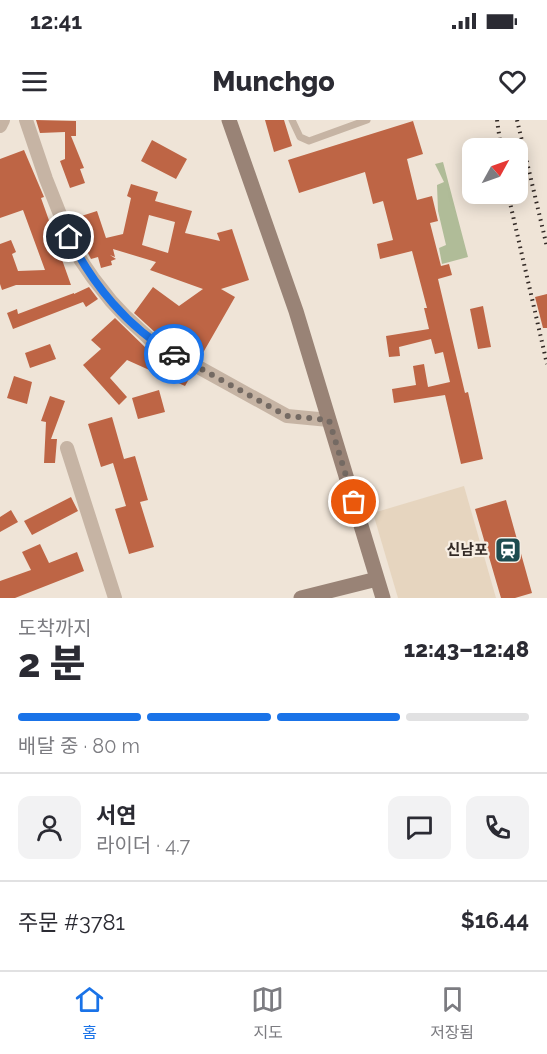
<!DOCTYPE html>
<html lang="ko">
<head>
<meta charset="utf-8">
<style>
  :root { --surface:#fff; --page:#f2f2f3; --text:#2b2b33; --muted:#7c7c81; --line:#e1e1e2; --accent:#1a73e8 }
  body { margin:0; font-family:Raleway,"Noto Sans KR",sans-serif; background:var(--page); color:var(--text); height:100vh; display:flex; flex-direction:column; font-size:22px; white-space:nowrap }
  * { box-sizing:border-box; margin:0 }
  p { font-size:20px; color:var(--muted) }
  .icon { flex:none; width:33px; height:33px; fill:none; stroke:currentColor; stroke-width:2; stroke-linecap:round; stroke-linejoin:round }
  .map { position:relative; height:478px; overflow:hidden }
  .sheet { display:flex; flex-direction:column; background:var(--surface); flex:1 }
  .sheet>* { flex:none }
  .needle { width:39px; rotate:50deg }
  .tools { position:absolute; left:462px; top:18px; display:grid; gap:12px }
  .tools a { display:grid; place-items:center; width:66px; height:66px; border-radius:12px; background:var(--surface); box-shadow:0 3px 15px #0003; font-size:30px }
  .pin { position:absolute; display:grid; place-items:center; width:51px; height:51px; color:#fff; margin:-26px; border:3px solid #fff; border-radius:50%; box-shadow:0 2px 6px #0007 }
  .courier { position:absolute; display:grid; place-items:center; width:60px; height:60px; margin:-30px; border:4px solid #1a73e8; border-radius:50%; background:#fff; color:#222; box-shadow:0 2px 8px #0007 }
  .summary em { font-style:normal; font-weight:800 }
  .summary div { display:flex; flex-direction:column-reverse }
  .summary { display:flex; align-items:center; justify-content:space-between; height:102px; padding:0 18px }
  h1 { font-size:39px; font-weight:800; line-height:45px }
  .bar { display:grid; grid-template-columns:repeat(4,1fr); gap:9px 6px; align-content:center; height:72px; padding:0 18px }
  .bar i { height:8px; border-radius:4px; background:var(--line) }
  .bar .selected { background:var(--accent) }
  .bar p { grid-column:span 4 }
  .line { display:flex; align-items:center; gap:15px; padding:0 18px; border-top:2px solid var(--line) }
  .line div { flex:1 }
  .round { display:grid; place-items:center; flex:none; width:63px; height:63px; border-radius:12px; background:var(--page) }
  .status { display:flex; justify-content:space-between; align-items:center; height:42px; padding:0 30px; background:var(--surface); direction:ltr }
  .status svg { height:16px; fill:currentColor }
  header { display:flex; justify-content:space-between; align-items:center; height:78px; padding:0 18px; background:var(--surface); font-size:27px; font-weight:800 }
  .tab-bar { display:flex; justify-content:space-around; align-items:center; height:84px; border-top:2px solid var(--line); background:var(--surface); font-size:16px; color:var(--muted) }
  .tab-bar a { display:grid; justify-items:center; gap:3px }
  .tab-bar .selected { color:var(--accent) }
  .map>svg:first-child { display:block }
  .green { fill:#b0bc98 }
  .plaza { fill:#e6d5bf }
  .building { fill:#be6545; fill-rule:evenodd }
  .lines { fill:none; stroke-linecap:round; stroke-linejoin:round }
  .service { stroke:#c6b4a4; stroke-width:7 }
  .minor { stroke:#c6b4a4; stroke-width:14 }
  .secondary { stroke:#998376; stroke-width:15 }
  .rail { stroke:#322925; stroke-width:4; stroke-dasharray:1.5 4.5; stroke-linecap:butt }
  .done { stroke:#746a63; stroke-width:6; stroke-dasharray:0 10.8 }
  .route { stroke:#1a73e8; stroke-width:8 }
  .labels { text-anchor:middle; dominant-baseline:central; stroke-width:4.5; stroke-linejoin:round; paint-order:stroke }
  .poi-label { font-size:15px; font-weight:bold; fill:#322925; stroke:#f7eee3; text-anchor:end }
</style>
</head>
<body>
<div class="status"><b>12:41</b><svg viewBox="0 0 49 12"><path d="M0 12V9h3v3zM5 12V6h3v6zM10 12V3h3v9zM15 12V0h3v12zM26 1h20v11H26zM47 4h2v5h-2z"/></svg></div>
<header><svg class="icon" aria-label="menu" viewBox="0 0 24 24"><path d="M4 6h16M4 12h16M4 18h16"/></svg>Munchgo<svg class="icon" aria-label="heart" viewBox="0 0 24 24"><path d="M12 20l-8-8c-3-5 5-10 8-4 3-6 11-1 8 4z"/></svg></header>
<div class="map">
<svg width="547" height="478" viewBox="0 0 547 478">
  <rect width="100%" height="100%" fill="#efe4d7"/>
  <path class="green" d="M443,42L468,137L442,144L439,128L446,125L438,91L437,65L444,62L435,44Z"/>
  <path class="plaza" d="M464,366L496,478H398L373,393Z"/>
  <path class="building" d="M36,0L76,1V16H71L84,48L80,49L85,63L70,68L60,41L65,39V12L40,13Z
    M265,0H284L292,26L274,32Z
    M413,1L423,34L407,39L417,80L432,76L438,101L430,103L441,146L449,144L452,155L438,159L465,273L468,272L483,339L461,344L445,275L394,283L392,269L416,265L413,246L424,244L428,267L450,262L443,232L435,234L431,219L399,227L400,236L389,237L386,216L429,209L424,188H427L412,131L380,139L377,124L393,120L383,81L373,84L365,52L299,73L288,40Z
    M152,20L187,39L176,59L141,41Z
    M24,30L44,77L41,78L51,106L55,105L60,118L55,120L71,165H16L2,170L0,164V124L11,120L16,132L12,134L18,151L45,150L23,90L0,98V39Z
    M131,64L158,72L155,81L192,91L185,113L220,121L217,113L232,109L249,160L221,169L235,177L200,238L158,215L134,193L153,167L179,186L203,169L150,150L156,142L113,129L115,137L110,135L116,139L111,141L112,145L101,148L98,137L91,139L77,112L72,99L97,91L106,118L123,114L131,78L127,76ZM149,95L175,102L168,133L142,125Z
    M89,167L98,179L86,187L83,182L13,209L7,193L17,189L18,194L74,173V174Z
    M547,174V208H543L535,177Z
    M483,186L491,227L478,229L470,189Z
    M115,198L147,229L192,254L185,266L127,240L110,258L127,277L119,285L83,245L101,229L91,220Z
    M50,224L56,239L30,248L25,233Z
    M14,256L32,262L27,284L7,278Z
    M159,270L165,292L138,299L132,278Z
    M50,276L65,281L51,319H57L55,343H44L46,302L41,301Z
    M112,297L124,339L135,336L148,380L140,382L154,427L129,434L115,389L126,386L113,343L101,347L88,304Z
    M71,377L78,391L32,415L24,401Z
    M506,380L532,473L515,478H501L475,389Z
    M11,390L18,402L0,412V397Z
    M40,424L49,443L77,432L84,451L15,478H0V461L31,450L22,432Z"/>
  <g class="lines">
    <path class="service" d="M292,0L300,17L309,21L367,0"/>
    <path class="minor" d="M26,0L46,59L69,117L80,139L93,158L111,181L126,197L153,222L287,296L329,300
      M0,6L3,0
      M67,328L115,478"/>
    <path class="secondary" d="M229,0L296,191L383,478
      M301,478L377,459"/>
    <path class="rail" d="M497,0L501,28
      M517,0L547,127
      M508,74L547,244"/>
  </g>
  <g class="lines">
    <path class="done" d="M174,234L287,296L329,300L354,382"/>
    <path class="route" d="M69,117C92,164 128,208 174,234"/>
  </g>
  <defs>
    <symbol id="station-square" viewBox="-11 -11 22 22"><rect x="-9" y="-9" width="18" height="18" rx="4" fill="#1e4c50" stroke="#f7eee3"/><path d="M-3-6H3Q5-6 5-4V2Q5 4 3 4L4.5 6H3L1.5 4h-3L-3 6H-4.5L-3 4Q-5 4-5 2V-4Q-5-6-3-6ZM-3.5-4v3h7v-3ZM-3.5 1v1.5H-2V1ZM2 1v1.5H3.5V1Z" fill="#fff"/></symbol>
  </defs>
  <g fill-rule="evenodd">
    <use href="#station-square" x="493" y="415" width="30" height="30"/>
  </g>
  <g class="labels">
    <g class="poi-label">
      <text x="488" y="430">신남포</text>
    </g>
  </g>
</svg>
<div class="tools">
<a><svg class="needle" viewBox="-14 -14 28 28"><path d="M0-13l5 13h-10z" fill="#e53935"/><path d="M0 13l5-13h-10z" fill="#7c7c81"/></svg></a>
</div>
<div class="pin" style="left:354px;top:382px;background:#ea580c"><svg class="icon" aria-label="bag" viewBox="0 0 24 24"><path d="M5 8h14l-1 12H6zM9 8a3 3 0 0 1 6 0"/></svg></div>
<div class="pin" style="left:69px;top:117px;background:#1f2937"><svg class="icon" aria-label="home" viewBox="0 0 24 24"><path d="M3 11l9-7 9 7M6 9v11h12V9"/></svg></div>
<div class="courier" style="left:174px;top:234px"><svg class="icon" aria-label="car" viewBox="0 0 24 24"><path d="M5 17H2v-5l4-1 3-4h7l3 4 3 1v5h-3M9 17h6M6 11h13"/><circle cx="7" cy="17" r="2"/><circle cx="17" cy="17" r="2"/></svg></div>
</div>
<section class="sheet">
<div class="summary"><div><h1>2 분</h1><p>도착까지</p></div><em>12:43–12:48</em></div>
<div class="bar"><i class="selected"></i><i class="selected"></i><i class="selected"></i><i></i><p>배달 중 · 80 m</p></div>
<div class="line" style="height:108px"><a class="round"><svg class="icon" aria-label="person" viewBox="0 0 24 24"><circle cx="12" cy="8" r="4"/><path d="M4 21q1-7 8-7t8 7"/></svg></a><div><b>서연</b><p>라이더 · 4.7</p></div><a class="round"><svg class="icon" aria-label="chat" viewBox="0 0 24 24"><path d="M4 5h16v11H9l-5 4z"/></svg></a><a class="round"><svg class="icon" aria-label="phone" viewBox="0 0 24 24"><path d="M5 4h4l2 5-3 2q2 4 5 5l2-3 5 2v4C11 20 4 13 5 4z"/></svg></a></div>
<div class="line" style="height:78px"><div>주문 #3781</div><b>$16.44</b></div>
</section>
<nav class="tab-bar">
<a class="selected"><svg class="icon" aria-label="home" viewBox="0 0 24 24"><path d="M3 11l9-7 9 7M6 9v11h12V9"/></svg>홈</a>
<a><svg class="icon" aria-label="map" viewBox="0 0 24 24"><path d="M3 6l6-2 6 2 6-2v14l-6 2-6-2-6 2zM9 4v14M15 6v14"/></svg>지도</a>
<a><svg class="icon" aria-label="saved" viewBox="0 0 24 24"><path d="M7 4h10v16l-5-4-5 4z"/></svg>저장됨</a>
</nav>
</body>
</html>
